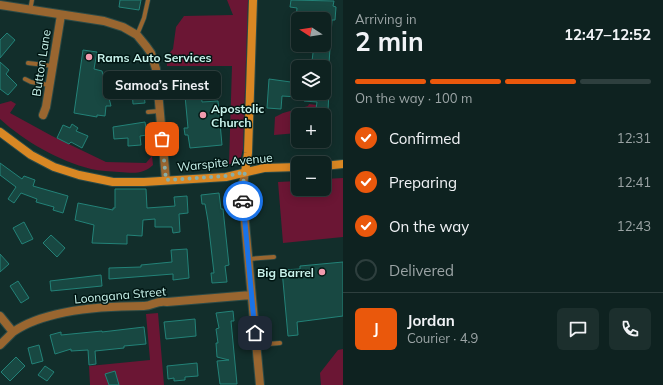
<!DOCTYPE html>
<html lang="en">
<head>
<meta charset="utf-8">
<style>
  :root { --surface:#0e2220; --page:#1c2f2d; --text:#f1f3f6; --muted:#9ba4a5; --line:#2e3f3e; --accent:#ea580c }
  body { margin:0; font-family:Mulish,sans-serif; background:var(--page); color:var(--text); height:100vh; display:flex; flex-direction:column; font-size:15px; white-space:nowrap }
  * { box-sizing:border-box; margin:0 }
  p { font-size:13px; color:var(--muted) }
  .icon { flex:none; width:22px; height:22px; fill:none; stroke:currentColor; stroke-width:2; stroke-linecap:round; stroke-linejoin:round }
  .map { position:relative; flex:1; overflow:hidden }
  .side { display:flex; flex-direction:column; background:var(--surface); width:320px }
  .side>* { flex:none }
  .needle { width:26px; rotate:282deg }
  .controls { position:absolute; left:291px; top:12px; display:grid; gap:8px }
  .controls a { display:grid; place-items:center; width:40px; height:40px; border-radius:6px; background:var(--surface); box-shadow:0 2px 10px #0003,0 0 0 1px var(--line); font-size:20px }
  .pin { position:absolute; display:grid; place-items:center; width:34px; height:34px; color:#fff; margin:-17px; border-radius:8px; box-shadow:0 2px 6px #0006 }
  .courier { position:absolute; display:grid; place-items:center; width:40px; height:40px; margin:-20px; border:3px solid #1a73e8; border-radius:50%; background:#fff; color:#222; box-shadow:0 1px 5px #0007 }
  .bubble { position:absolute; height:28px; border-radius:6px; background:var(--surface); box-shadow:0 2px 10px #0003,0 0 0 1px var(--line); font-size:13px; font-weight:700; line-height:28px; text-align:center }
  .head em { font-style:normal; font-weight:700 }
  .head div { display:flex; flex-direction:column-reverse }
  .head { display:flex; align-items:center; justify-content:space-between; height:68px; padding:0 12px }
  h1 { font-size:26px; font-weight:700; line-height:30px }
  .bar { display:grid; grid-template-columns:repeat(4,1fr); gap:6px 4px; align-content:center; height:48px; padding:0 12px }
  .bar i { height:5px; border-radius:3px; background:var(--line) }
  .bar .active { background:var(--accent) }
  .bar p { grid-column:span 4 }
  .line { display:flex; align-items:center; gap:10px; padding:0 12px; border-top:1px solid var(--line) }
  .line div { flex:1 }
  .round { display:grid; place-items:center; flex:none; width:42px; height:42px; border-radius:6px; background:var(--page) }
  ol { padding:0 12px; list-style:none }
  li { display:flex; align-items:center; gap:12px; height:44px }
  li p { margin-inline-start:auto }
  li .icon { padding:4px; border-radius:50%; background:var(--accent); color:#fff; stroke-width:4 }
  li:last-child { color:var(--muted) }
  li i { width:22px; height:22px; border:2px solid var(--line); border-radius:50% }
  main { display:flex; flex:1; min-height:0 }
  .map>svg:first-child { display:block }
  .green { fill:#6b1634 }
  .building { fill:#184842; stroke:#238278 }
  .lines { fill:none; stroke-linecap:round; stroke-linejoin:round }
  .lane-casing { stroke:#2c4a46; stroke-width:5.5 }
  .street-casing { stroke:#2c4a46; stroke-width:10 }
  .secondary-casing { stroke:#2c4a46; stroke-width:10 }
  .lane { stroke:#996630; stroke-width:4 }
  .street { stroke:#996630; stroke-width:8 }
  .secondary { stroke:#d98723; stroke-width:8 }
  .done { stroke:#89aea8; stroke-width:4; stroke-dasharray:0 7.2 }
  .route { stroke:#1a73e8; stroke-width:5 }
  .poi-dot { fill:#f29aae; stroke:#001613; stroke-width:1.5 }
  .labels { text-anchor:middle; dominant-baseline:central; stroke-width:3; stroke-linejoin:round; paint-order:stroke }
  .poi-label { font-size:12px; font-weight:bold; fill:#c9f3ec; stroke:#001613; text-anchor:start }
  .street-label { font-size:12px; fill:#c9f3ec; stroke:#001613 }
</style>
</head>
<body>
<main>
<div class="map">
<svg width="343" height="385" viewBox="0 0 343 385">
  <rect width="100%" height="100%" fill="#122e2b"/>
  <path class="green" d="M227,0H248L243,149L241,157L236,164H229L232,66H167L166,57L173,49L176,27L184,16L233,15Z
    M11,101L16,104L10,113L52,136L106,162L146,163L152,156L153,165C142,175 133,173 119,172C110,171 100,171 91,169C59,161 24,141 0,119V104Z
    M309,104L317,105L316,109L326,110L325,130L324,115H298V133L274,135L275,117L283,113L308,106Z
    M343,178V237L283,243L278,182L298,181V189H324V179Z
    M158,313L164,385H90L89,366L150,360L146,314Z
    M343,349V385H321L320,373L338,350Z"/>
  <path class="building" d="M120,0H141L139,10L119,7Z
    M291,0L334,1L333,6L336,7L335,20H332L329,63L312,61L314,45H324V19H296L297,8L290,7Z
    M7,33L15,40L0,58V40Z
    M83,50L97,52L94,69L102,71L111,106H106L105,116L97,115V117L74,113Z
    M0,62L9,70L6,74L17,85L8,95L0,89Z
    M142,77L145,103L133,104L131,78Z
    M269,79L298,83V97L282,96L281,109L267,108Z
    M200,83L202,102L218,101L222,145L190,148L188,135H185L184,128H188L184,85Z
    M305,93H329L328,110L316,109L317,102L304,101Z
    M145,122L147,135L140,136L141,145L128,146V138L114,139L113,127Z
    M72,124L78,128L76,131L88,136L82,148L71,142L69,144L57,138L63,125L70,128Z
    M0,163L22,179L24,176L35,180L33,186L68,196L63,213L53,210L54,207L36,202L37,199L21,193L14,203L8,199L16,187L0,175Z
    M115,189H146L147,208L175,206L174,197L187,196L188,213L179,214L180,232L173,233L172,227H155V219L143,220L142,236L127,235V244L92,243L94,225L75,220L78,203L113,210V208H115Z
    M219,193L221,209H223L229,265L225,266L227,282L212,283L211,273H214L208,221L205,204H202L201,195Z
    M24,222L33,239L22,244L13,228Z
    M51,235L65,248L57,257L43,243Z
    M187,249L189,278L173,280V274L109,279V268L141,267V265L172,262L171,250Z
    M0,254L9,264L0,272Z
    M343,262V316L297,322L298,335L288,336L282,270L300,269V266Z
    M101,275L102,286L51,291L50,281Z
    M18,281L29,298L21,303L10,286Z
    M233,311L234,321H231L237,384H220L217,361L229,360L217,357L216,343H218L216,329L219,328L216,313Z
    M195,319L196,336L166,339L164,322Z
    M144,327L146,344L124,346V348L95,351L96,364L89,365L88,350L71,351V349L55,354L50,335L61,332V335L102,331V332Z
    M39,345L43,361L32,364L28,348Z
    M16,357L25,366L10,381L1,372Z
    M197,363L198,376L185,377V380L174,381V378L168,379L167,366Z
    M45,366L54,372L47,381L38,375Z
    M115,371L119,385H109L105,374Z"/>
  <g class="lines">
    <defs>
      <path id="lane" d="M30,10L32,0
        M137,35L144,18L148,0
        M28,63L53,66
        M25,79L31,82L49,85
        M148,112L159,111
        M248,259L274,257
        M256,345L280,343"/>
      <path id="street" d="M0,5L104,21L123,27L137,35L146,46L151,53L156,69L166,180
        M43,115L46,107L61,15
        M245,172L242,190L260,385
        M0,316L13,332
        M0,345C4,341 9,336 13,332C46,309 105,306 144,306C153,306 156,300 167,302L251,295"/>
      <path id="secondary" d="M0,132L31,155L54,167L79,175L113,182H144L226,177L264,168L298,167
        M324,166L343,164
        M245,172L248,153L253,0"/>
    </defs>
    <use href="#lane" class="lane-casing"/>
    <use href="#street" class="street-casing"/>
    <use href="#secondary" class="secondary-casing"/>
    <use href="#lane" class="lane"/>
    <use href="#street" class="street"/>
    <use href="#secondary" class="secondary"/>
  </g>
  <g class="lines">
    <path class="done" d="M162,139L166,180L226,176L245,172L242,190L243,201"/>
    <path class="route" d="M243,201L255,333"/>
  </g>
  <g class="poi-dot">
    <circle cx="89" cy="57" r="4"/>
    <circle cx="203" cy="115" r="4"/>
    <circle cx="322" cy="272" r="4"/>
  </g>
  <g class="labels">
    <g class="poi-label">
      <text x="97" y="57">Rams Auto Services</text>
      <text x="211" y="108">Apostolic<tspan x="211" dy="14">Church</tspan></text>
      <text x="314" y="272" text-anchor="end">Big Barrel</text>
    </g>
    <g class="street-label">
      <text transform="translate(41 63) rotate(-81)">Button Lane</text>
      <text transform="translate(225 162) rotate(-6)">Warspite Avenue</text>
      <text transform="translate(120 295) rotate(-5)">Loongana Street</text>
    </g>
  </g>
</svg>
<div class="controls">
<a><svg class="needle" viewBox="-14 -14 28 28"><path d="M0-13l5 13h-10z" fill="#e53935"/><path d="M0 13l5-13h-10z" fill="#9ba4a5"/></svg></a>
<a><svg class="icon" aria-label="layers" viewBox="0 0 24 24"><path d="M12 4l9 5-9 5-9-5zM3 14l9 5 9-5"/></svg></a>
<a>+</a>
<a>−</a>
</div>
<div class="pin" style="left:162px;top:139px;background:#ea580c"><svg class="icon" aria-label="bag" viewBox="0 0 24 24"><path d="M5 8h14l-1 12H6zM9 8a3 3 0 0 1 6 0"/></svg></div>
<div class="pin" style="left:255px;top:333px;background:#1f2937"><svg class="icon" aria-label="home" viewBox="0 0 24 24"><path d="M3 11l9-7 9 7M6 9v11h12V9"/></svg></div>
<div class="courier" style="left:243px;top:201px"><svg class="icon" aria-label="car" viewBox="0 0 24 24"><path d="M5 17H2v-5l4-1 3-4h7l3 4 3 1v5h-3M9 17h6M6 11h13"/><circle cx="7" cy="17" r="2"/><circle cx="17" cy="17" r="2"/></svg></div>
<div class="bubble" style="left:103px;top:71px;width:118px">Samoa’s Finest</div>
</div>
<section class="side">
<div class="head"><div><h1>2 min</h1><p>Arriving in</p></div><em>12:47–12:52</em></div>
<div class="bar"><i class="active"></i><i class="active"></i><i class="active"></i><i></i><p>On the way · 100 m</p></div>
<ol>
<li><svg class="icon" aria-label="check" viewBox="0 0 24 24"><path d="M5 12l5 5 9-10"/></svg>Confirmed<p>12:31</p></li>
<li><svg class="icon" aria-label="check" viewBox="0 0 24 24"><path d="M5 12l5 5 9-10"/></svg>Preparing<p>12:41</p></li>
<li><svg class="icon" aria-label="check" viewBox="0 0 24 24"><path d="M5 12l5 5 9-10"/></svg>On the way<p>12:43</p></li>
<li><i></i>Delivered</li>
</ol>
<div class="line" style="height:72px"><b class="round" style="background:var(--accent);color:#fff">J</b><div><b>Jordan</b><p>Courier · 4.9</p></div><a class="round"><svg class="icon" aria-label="chat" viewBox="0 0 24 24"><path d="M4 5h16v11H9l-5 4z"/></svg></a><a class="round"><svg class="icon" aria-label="phone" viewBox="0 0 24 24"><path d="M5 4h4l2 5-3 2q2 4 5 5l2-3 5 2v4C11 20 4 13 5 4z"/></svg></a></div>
</section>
</main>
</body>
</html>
